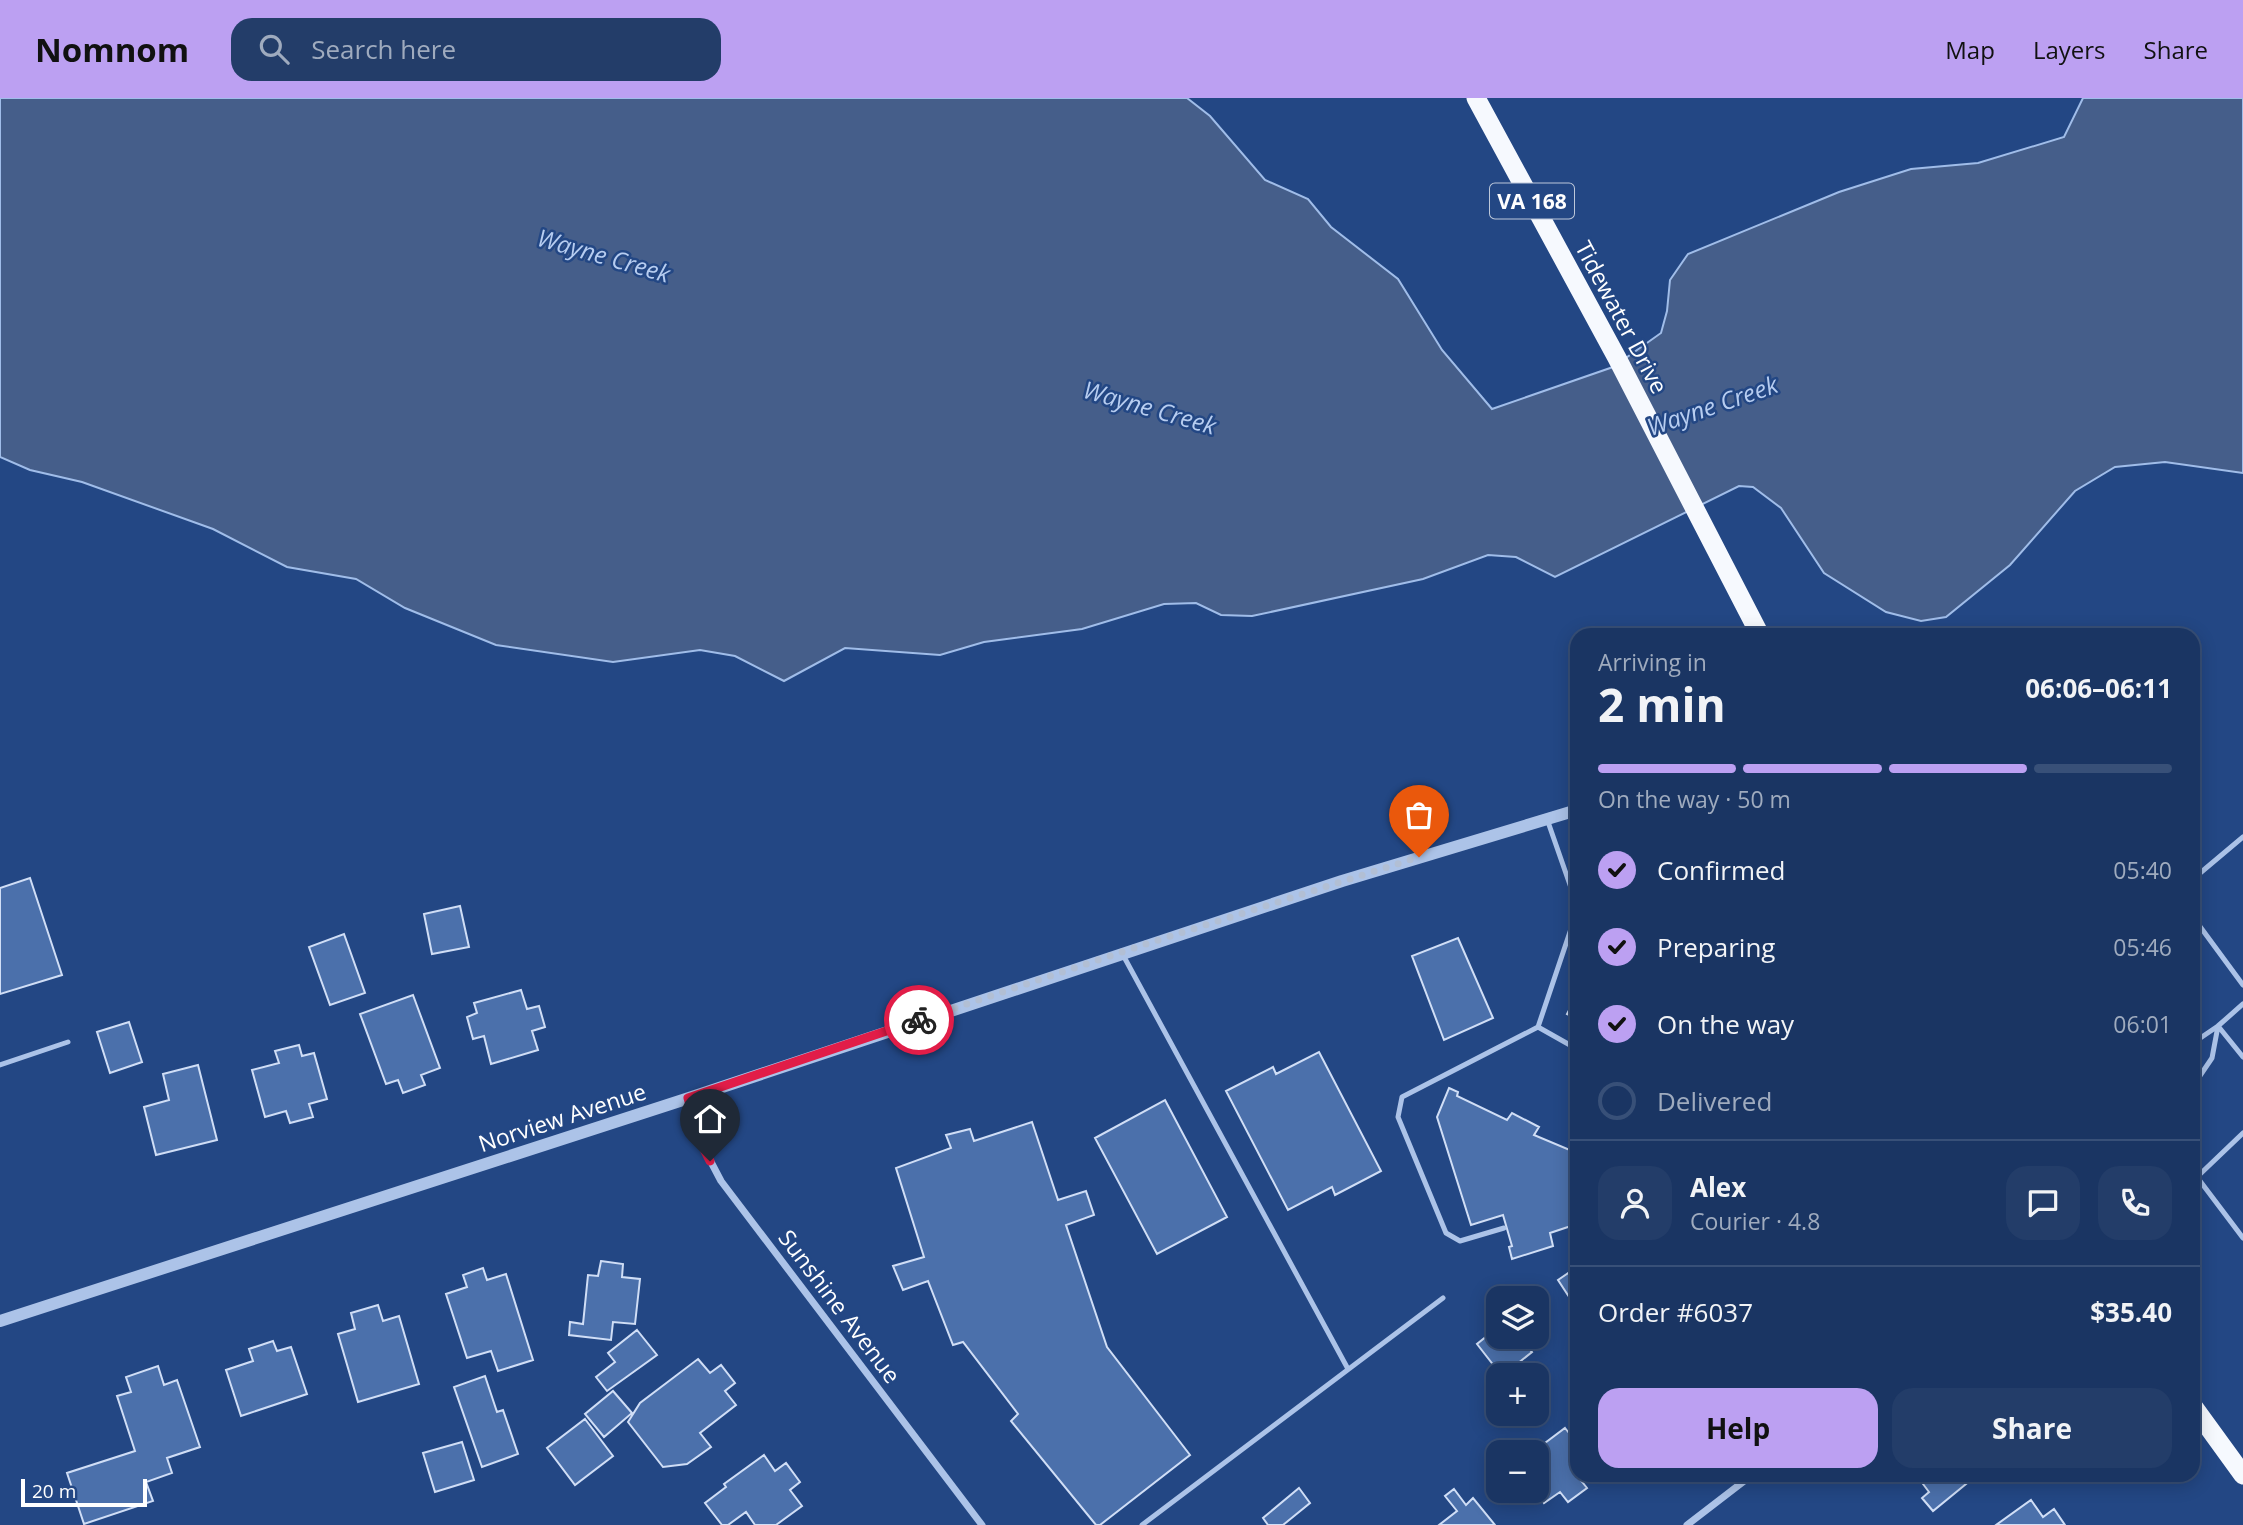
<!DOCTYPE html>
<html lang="en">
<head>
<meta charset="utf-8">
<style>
  :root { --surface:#1a3563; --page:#233d69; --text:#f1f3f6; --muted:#9fabbe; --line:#385078; --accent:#bca0f2 }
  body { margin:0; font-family:"Open Sans",sans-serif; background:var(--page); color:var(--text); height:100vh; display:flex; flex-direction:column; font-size:26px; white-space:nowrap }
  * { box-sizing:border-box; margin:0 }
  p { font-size:23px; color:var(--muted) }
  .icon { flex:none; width:38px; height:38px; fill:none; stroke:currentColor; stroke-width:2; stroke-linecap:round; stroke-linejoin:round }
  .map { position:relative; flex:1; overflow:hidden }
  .panel { position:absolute; left:1570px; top:530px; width:630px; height:854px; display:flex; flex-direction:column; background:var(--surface); border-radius:21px; box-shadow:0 4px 18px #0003,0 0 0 2px var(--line) }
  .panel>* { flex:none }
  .tools { position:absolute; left:1486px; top:1188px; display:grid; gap:14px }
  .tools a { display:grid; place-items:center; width:63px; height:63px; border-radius:14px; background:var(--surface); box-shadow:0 4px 18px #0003,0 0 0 2px var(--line); font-size:35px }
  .scale { position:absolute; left:21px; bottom:18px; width:126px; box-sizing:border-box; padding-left:7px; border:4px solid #fff; border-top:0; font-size:19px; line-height:24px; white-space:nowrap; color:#fff; -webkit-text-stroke:5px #234784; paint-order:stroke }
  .pin { position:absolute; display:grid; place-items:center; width:60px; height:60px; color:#fff; margin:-72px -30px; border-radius:50% 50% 50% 0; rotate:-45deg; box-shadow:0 0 7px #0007 }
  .pin .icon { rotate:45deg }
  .courier { position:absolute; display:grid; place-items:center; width:70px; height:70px; margin:-35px; border:5px solid #e11d48; border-radius:50%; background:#fff; color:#222; box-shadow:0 2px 9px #0007 }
  .headline em { font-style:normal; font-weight:700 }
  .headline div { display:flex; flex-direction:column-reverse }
  .headline { display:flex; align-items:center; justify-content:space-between; height:119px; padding:0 28px }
  h1 { font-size:46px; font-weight:700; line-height:52px }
  .bar { display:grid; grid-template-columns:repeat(4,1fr); gap:10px 7px; align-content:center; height:84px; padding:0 28px }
  .bar i { height:9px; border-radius:5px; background:var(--line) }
  .bar .current { background:var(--accent) }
  .bar p { grid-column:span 4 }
  .line { display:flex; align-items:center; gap:18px; padding:0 28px; border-top:2px solid var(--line) }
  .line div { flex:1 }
  .round { display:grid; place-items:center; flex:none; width:74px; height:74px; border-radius:21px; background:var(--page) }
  ol { padding:0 28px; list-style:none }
  li { display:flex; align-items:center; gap:21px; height:77px }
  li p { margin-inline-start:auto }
  li .icon { padding:7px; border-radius:50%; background:var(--accent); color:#111; stroke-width:4 }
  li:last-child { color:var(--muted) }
  li i { width:38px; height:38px; border:4px solid var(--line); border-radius:50% }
  .primary-button { display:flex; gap:14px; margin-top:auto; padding:14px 28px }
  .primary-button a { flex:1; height:80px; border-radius:21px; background:var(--accent); color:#111; font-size:28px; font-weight:700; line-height:80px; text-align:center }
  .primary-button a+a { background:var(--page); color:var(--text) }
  header { display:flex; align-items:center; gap:42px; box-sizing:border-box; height:98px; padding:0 35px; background:var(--accent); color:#111 }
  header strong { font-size:33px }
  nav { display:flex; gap:38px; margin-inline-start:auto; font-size:24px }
  .search { width:490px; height:63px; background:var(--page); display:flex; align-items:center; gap:18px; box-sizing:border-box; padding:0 24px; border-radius:21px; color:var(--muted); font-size:26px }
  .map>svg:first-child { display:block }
  .water { fill:#455e8a; stroke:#a0bde9; stroke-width:2 }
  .building { fill:#4b70ab; stroke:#d0def6; stroke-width:2 }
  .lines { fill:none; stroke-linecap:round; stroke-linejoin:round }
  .service { stroke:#acc3e8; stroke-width:5 }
  .minor { stroke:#acc3e8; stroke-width:7 }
  .tertiary { stroke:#acc3e8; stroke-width:12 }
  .trunk { stroke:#f6f9fe; stroke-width:19 }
  .done { stroke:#b2bfd4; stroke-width:7; stroke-dasharray:0 12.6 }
  .route { stroke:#e11d48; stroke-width:9 }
  .labels { text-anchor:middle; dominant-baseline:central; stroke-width:5; stroke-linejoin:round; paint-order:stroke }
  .shield { fill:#234784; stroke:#bdc8da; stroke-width:2 }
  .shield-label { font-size:21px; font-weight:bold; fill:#fff }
  .street-label { font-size:23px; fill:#fff; stroke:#234784 }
  .water-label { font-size:24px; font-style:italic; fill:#b7cdf0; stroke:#234784 }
</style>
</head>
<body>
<header>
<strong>Nomnom</strong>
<div class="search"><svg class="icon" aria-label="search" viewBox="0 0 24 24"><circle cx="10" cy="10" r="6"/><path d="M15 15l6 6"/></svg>Search here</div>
<nav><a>Map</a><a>Layers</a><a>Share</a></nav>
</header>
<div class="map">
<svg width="2243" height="1427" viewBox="0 0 2243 1427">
  <rect width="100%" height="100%" fill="#234784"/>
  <path class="water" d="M0,0H1187L1210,18L1265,82L1308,101L1331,129L1398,181L1442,252L1492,311L1613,269L1661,235L1667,213L1670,182L1688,156L1839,94L1911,71L1978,65L2064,39L2083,0H2243V375L2165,364L2115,369L2075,393L2010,467L1946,519L1921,523L1886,514L1824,475L1781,410L1753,389L1739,388L1555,479L1516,459L1488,457L1423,481L1252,518L1221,517L1196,505L1164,506L1082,531L984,544L940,557L845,550L784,583L735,558L700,552L613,564L496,547L405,510L356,481L287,469L213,431L82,384L30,372L0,359Z"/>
  <path class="building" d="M30,780L62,877L0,896V790Z
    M460,808L469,849L432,856L424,816Z
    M344,836L365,895L330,907L309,849Z
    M1458,840L1493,920L1444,942L1412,858Z
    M521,892L527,911L539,908L545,929L532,933L538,952L491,966L484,938L473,941L467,919L477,915L474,905Z
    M413,897L440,970L421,977L425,987L403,995L398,982L386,986L360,916Z
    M1577,897V921L1567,916Z
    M129,924L142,964L110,975L97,934Z
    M299,947L302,958L314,955L327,1001L309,1006L313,1019L290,1025L286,1013L265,1019L252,972L279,965L275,953Z
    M1319,954L1381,1073L1335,1097L1332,1089L1288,1112L1226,993L1273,969L1276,976Z
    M198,967L217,1042L156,1057L144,1009L169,1002L163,976Z
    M1449,990L1458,994L1457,998L1507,1022L1512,1015L1539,1029L1534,1037L1577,1055L1572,1065L1577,1079V1126L1550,1135L1553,1148L1512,1161L1509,1149L1512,1148L1503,1117L1471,1127L1437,1019Z
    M1165,1002L1227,1119L1157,1156L1095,1040Z
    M1032,1024L1058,1102L1086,1093L1094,1117L1066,1127L1107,1249L1190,1357L1100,1427H1096L1011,1323L1018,1316L963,1244L953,1247L928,1183L903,1192L893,1168L924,1159L896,1070L951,1050L946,1037L970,1031L974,1043Z
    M601,1163L623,1166L622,1179L640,1181L635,1226L613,1224L611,1242L569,1237L570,1224L583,1226L588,1177L598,1178Z
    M1577,1169V1211L1558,1182Z
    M483,1170L487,1182L506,1176L533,1262L498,1273L491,1253L467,1260L446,1196L467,1189L463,1177Z
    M378,1207L383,1223L399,1218L419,1286L358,1304L338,1236L355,1231L351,1215Z
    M1498,1229V1239H1519L1532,1254L1502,1278L1477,1246Z
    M637,1232L657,1257L607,1293L596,1279L615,1264L608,1255Z
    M273,1243L277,1253L291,1249L307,1296L241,1318L226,1272L253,1263L249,1251Z
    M698,1261L710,1275L721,1267L735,1285L725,1293L736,1307L700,1335L711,1349L687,1366L663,1369L628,1324L640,1305Z
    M158,1268L164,1287L177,1282L200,1349L167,1360L172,1375L146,1384L153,1403L84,1426L67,1375L135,1353L117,1298L131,1294L126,1279Z
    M485,1278L497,1314L503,1312L518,1356L482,1369L454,1289Z
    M613,1293L632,1315L604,1339L585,1316Z
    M585,1321L613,1358L575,1387L547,1350Z
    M1565,1330L1577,1345V1377H1583L1579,1380L1587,1390L1568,1404L1560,1394L1544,1405L1536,1393V1354H1533Z
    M462,1344L474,1382L435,1394L423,1355Z
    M764,1357L775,1373L786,1365L800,1384L790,1392L802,1408L776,1427H755L746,1414L728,1427H722L705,1405L726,1389L724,1386Z
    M1926,1377H1977L1933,1413L1922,1400L1929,1394L1920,1382Z
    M1299,1390L1310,1405L1283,1427H1268L1263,1420Z
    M1454,1391L1466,1407L1473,1400L1495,1427H1439L1457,1413L1445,1398Z
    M2031,1402L2043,1419L2054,1411L2065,1427H1996Z"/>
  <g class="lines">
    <path class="service" d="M1547,721L1577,807
      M2193,781L2243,739
      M2193,819L2243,887
      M1123,857L1348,1271
      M2218,928L2243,959
      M1538,929L1577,951
      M2193,945L2218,928L2243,906
      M0,967L68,944
      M2193,988L2212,960L2218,928
      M2243,1035L2197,1079L2243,1140
      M1504,1130L1460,1143L1446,1135L1398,1019L1402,999L1538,929L1577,813
      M1142,1427L1443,1200"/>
    <path class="minor" d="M689,1000L700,1043L721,1083L982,1427
      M1687,1427L1752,1377"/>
    <path class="tertiary" d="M0,1223L689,1000L1342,783L1577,712"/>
    <path class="trunk" d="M1476,0L1617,260L1760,537
      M2193,1308L2243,1377"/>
  </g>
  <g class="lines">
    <path class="done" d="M919,922L1146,846L1419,759"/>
    <path class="route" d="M710,1063L700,1043L688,1000L919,922"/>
  </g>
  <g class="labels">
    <rect class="shield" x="1490" y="85.5" width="84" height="35" rx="5"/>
    <g class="shield-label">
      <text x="1532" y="103">VA 168</text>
    </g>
    <g class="street-label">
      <text transform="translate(1622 219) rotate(62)">Tidewater Drive</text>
      <text transform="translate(562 1019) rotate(-18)">Norview Avenue</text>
      <text transform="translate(840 1208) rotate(53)">Sunshine Avenue</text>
    </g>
    <g class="water-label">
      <text transform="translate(604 157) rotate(16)">Wayne Creek</text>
      <text transform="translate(1712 307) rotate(-19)">Wayne Creek</text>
      <text transform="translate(1150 309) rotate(16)">Wayne Creek</text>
    </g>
  </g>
</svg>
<div class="tools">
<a><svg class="icon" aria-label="layers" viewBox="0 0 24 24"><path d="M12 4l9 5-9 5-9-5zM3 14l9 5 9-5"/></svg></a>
<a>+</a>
<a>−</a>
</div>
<div class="scale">20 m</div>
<div class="pin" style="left:1419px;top:759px;background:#ea580c"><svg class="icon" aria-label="bag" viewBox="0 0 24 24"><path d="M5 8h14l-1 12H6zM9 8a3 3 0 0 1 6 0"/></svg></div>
<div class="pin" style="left:710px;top:1063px;background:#1f2937"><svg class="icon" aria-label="home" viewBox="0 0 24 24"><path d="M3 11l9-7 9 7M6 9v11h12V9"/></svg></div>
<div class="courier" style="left:919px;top:922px"><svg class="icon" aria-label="bike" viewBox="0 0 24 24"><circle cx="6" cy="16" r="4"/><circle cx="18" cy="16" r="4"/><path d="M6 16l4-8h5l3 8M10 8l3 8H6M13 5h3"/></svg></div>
<section class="panel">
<div class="headline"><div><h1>2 min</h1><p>Arriving in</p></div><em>06:06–06:11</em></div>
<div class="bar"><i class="current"></i><i class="current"></i><i class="current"></i><i></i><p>On the way · 50 m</p></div>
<ol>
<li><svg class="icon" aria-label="check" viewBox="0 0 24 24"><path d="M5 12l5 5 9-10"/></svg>Confirmed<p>05:40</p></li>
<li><svg class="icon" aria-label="check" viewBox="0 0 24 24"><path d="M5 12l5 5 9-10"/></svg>Preparing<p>05:46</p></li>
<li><svg class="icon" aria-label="check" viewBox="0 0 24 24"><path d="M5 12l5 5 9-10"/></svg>On the way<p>06:01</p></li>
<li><i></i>Delivered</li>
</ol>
<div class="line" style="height:126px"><a class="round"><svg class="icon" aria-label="person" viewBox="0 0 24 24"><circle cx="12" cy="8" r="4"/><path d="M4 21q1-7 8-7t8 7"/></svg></a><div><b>Alex</b><p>Courier · 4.8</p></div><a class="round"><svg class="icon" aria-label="chat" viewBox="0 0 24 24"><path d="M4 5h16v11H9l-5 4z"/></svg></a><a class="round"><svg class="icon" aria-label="phone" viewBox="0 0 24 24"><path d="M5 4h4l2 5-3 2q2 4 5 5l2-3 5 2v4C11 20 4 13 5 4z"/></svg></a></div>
<div class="line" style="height:91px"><div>Order #6037</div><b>$35.40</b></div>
<div class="primary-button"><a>Help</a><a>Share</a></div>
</section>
</div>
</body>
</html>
